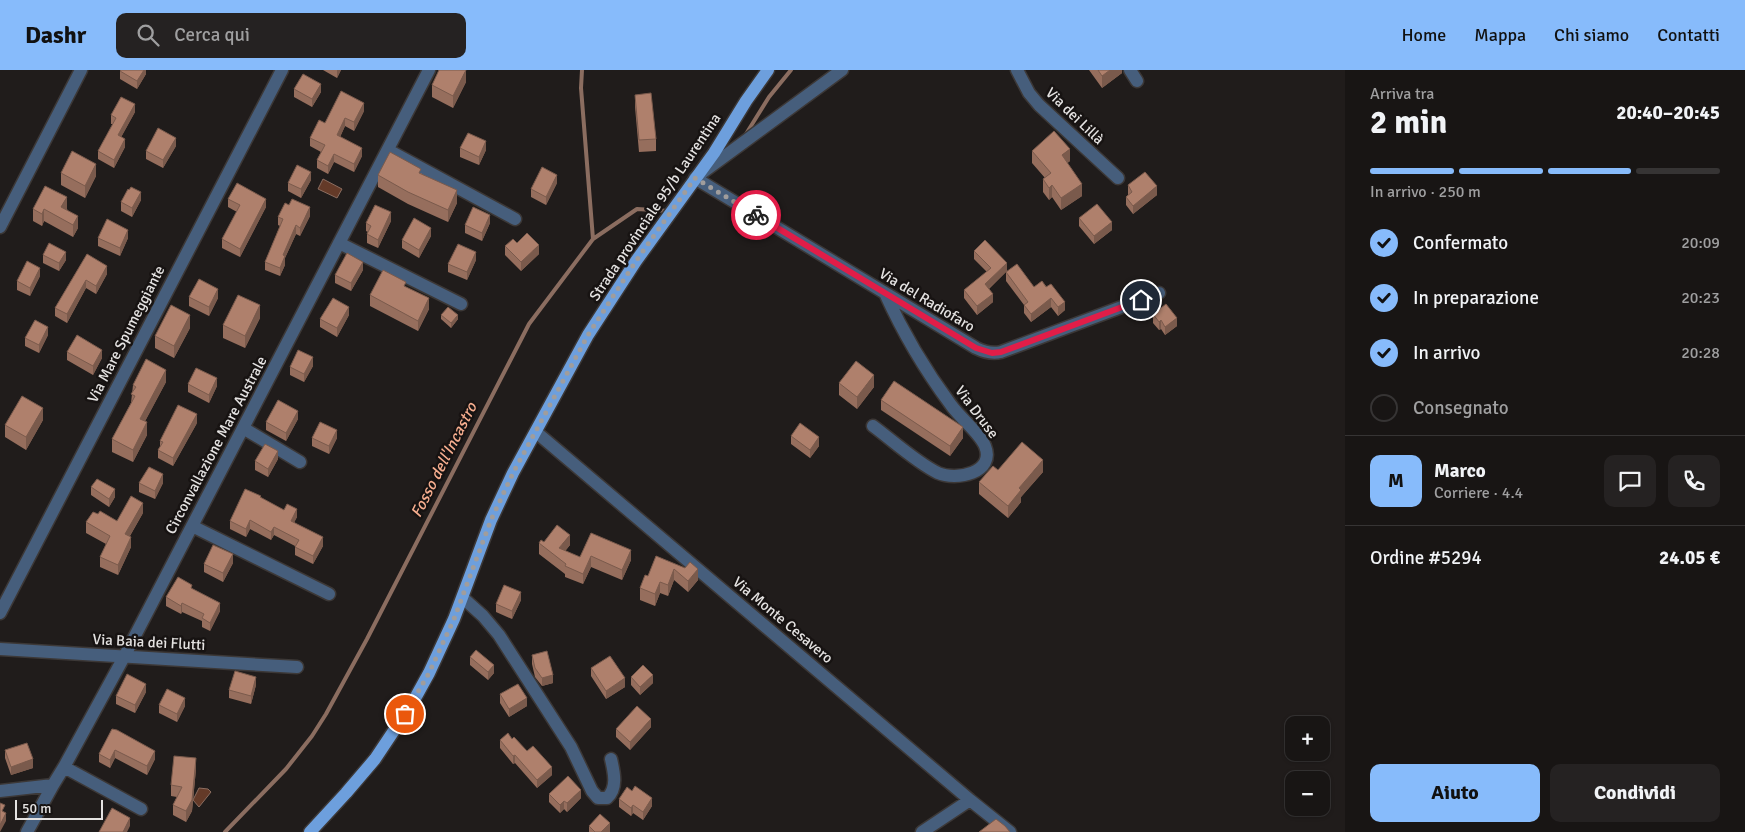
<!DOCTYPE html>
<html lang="it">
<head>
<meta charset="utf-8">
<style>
  :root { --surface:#181514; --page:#252222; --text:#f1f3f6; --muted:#9f9fa0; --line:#363434; --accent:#87bbfb }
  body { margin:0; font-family:Signika,sans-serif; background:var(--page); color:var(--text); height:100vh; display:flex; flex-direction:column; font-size:19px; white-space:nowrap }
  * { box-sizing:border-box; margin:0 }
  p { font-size:16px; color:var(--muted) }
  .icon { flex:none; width:28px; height:28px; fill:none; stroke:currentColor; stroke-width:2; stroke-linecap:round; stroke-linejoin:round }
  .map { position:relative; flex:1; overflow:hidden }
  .drawer { display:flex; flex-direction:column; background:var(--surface); width:400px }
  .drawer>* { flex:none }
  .controls { position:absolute; left:1285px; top:646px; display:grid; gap:10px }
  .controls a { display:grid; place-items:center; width:45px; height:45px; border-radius:10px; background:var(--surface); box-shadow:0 1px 4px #0004,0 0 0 1px var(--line); font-size:25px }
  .scale { position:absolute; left:15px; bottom:12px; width:88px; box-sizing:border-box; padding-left:5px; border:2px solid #e5e3e2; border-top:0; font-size:14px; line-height:18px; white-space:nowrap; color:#e5e3e2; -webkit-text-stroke:4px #171312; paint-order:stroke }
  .pin { position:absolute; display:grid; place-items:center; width:42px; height:42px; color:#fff; margin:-21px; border:2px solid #fff; border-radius:50%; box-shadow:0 1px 5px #0007 }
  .courier { position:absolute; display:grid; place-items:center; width:50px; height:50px; margin:-25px; border:4px solid #e11d48; border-radius:50%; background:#fff; color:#222; box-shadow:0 1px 6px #0007 }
  .summary em { font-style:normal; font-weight:800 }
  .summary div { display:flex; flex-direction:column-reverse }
  .summary { display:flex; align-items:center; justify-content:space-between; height:85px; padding:0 25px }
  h1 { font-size:32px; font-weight:800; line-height:38px }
  .bar { display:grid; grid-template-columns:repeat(4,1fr); gap:8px 5px; align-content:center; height:60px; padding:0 25px }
  .bar i { height:6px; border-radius:4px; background:var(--line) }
  .bar .selected { background:var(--accent) }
  .bar p { grid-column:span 4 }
  .line { display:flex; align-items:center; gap:12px; padding:0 25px; border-top:1px solid var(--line) }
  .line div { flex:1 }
  .round { display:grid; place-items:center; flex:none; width:52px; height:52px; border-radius:10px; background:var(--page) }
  ol { padding:0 25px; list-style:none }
  li { display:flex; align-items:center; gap:15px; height:55px }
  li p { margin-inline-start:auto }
  li .icon { padding:5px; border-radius:50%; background:var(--accent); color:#111; stroke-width:4 }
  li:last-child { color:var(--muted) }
  li i { width:28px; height:28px; border:2px solid var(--line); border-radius:50% }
  .cta { display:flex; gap:10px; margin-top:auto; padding:10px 25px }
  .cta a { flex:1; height:58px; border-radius:10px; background:var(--accent); color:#111; font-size:20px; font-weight:800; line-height:58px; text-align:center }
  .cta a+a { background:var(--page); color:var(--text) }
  header { display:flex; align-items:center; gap:30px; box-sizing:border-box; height:70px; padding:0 25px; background:var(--accent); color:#111 }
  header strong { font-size:24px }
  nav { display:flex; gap:28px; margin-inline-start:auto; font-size:18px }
  .search { width:350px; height:45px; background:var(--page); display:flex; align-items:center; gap:12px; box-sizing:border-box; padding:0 18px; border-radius:10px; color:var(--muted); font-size:19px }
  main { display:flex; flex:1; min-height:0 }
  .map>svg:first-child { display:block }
  .water { fill:#643a28; stroke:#8b6d60 }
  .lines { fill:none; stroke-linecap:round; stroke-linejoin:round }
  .stream { stroke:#8b6d60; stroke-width:4 }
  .minor-casing { stroke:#3c3837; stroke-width:15 }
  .major-casing { stroke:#3c3837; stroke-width:15 }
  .minor { stroke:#465e7c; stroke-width:12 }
  .major { stroke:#6d9fdd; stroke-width:12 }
  .wall { fill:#966e5d }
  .shaded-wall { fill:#7a5a4c }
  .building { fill:#af806c; stroke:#7a5a4c }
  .done { stroke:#a09d9c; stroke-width:5; stroke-dasharray:0 9 }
  .route { stroke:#e11d48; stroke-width:6 }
  .labels { text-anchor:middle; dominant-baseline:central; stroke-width:5; stroke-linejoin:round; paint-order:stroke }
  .street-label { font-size:15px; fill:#e5e3e2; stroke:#171312 }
  .water-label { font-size:16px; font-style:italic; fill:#f7ae8f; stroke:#171312 }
</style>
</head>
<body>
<header>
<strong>Dashr</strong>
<div class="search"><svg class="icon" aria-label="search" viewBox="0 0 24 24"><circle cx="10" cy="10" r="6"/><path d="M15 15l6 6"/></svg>Cerca qui</div>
<nav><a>Home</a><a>Mappa</a><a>Chi siamo</a><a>Contatti</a></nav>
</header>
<main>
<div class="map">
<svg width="1345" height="762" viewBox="0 0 1345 762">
  <rect width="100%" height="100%" fill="#201c1b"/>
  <path class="water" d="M323,109L342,119L337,128L318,119Z
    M199,718L208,719L211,722L199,737L193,730Z"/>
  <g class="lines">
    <path class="stream" d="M746,64L769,27L791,0
      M593,169L637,139L669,141
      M225,762L286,699L312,666L326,644L367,569L529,254L593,169L581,18L582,0"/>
    <defs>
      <path id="minor" d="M842,0L695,108L976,278C984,282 992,284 1001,282L1159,223
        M1017,0L1029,23L1039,35L1118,108
        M1130,0L1137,11
        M388,80L515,149
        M0,157L81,0
        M339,173L461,234
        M873,356C892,370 917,393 938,403C956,411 996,403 985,376C980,363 960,348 951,335C925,300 903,263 885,223
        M243,358L300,392
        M536,362L970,730L1010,762
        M192,456L329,524
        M463,528L483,546L499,565L571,677L592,721L598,728H607C618,718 614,702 611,689
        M0,543L282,0
        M0,579L297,597
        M64,697L141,739
        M0,721L53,715L64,697L124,587L429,0
        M27,762L53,715
        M922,762L970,730"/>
      <path id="major" d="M310,762L346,723L375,689L413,632L429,603L454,549L491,450L513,403L588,265L636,191L714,83L746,31L768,0"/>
    </defs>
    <use href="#minor" class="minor-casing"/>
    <use href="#major" class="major-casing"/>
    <use href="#minor" class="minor"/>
    <use href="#major" class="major"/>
  </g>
  <path class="wall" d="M146,0V4L137,19L120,9V1Z
    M323,0H341L337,8Z
    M1089,0H1122V3L1102,18Z
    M466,12L453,38L432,27V15Z
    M294,19L321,22L312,37L294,27Z
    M635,25L656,69V81L639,82L635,37Z
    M364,41L354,61L345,56L340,67L362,86L354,102L334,92L328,104L317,98V90L321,82L310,76V68L325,53Z
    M135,42L121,67L125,77L114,98L98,89V81L113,54H111V45Z
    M176,76L163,98L146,89V81Z
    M460,78L486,80L479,95L460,87Z
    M1032,81L1070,91L1067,93L1082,126L1061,140L1052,127L1049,130L1043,122V109L1045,108L1032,93Z
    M61,103L96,106L85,128L61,115Z
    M421,103L457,133L448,152L408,134L378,117V105Z
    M311,110L301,128L288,121V113Z
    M557,113L546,135L531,127V119Z
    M1128,115L1157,125L1133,144L1126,135V127L1128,125Z
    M228,129L266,137L240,187L222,178V169L237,142L228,137Z
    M141,130L132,147L121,141V132Z
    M33,139H67L78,158L73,167L44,151L42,156L33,151Z
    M310,146L300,166L296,164L285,188V195L280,206L265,200V192L280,156L278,155V147Z
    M1079,148L1112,160L1094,174L1079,156Z
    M391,151L378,178L367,173V164L368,162L366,161V153Z
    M490,153L482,171L465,163V155Z
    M431,166L419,188L402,178V170Z
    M98,168H128L120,186L98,176Z
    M517,173L539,184L521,201L505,185V176Z
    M974,181L1007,201L989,219L993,232L977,245L964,228V220L987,202L974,189Z
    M87,184L107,204L96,224L86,218L67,253L55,246V238Z
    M43,185L66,190L59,201L43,193Z
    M476,190L467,210L448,202V194Z
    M363,200L351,221L335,213V205Z
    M1006,202L1034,217L1042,211L1065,240L1058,246L1051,237L1031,252L1024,243V235L1006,211Z
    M40,206L30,226L17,220V211Z
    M406,217L429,239L418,261L370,236V225Z
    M189,227L218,228L209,246L189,236Z
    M1153,244L1177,256L1165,265L1161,259L1159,260L1153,253Z
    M349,245L337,267L320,257V249Z
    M441,245L458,249L451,258L441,249Z
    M260,248L245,278L223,268V255Z
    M190,258L174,288L155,278V266Z
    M48,265L39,283L25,276V268Z
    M67,282L102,288L93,305L67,290Z
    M313,296L304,312L290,305V297Z
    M166,312L145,351L147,365L133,392L112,382V369L131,333L133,315Z
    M839,313L874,317L857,339L839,325Z
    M188,314L217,316L209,333L188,322Z
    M881,330L963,368L950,386L881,340Z
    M298,349L286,371L266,360V352Z
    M43,350L26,380L5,367V355Z
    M197,353L173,396L158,388V380L160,377V371Z
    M791,366L819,376L810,388L791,374Z
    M312,368H337L329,384L312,376Z
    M278,389L268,407L255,400V391Z
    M998,400L1043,402L1021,427V432L1008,448L979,424V412Z
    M139,413H163L155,429L139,422Z
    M91,417L115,427L109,437L91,425Z
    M261,428L297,447L294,452L323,476L313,494L295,485V476L274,465L271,470L250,459L246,467L230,459V451Z
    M143,443L130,466L131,477L118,505L100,497V487L106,474L86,463V452L98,444L117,451Z
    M591,463L631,490L622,510L591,497L583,514L565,507V504L539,484V473L544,472L570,475L565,481L580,487Z
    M656,486L698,510L688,522L674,510L668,526L660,523L655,536L640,530V518L648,506Z
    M233,493L223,512L204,502V494Z
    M192,519L220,541L210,561L202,557V551L182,542L181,544L166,536V527Z
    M521,530L512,549L496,542V534Z
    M532,585L553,613L542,616L535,607L532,594Z
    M470,587L494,603L488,610L470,595Z
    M591,598L625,617L606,629L591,606Z
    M631,607L653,613L640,625L631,615Z
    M256,615L251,634L229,628V620Z
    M146,622L135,643L116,634V626Z
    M500,624L527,636L509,647L500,633Z
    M159,635L185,636L177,652L159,643Z
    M651,657L630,680L616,667V659Z
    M112,659L155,689L147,705L115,688L110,698L99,692V684Z
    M512,669L552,705L537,718L515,693L513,694L500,678V670Z
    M5,680L33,698L11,705L5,688Z
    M196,699L192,741L186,752L173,745V735L177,727L171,726V715Z
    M549,724L581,728L567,742L564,739L560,743L549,732Z
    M619,729L652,736L643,750L633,743L631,746L619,737Z
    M589,756L610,762H589Z"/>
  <path class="shaded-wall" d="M144,0H146V4L137,19V11Z
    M337,0H341L337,8Z
    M466,0V12L453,38V26Z
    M1110,0H1122V3L1102,18V6Z
    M321,14V22L312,37V29Z
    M364,33V41L354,61V52Z
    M135,34V42L118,73V65Z
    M345,48V56L337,74V65Z
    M176,68V76L163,98V90Z
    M125,69V77L114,98V90Z
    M486,71V80L479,95V87Z
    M362,78V86L354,102V94Z
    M1070,79V91L1062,98V85Z
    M334,84V92L328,104V96Z
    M96,94V106L85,128V116Z
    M311,102V110L301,128V119Z
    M557,105V113L546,135V127Z
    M1082,114V126L1061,140V128Z
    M1052,115V127L1049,130V118Z
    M1157,116V125L1133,144V136Z
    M457,120V133L448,152V140Z
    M141,122V130L132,147V138Z
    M67,127V139L61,149V137Z
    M266,129V137L240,187V179Z
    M310,137V146L300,166V158Z
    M44,139V151L42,156V144Z
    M391,142V151L378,178V170Z
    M490,145V153L482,171V163Z
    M78,146V158L73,167V155Z
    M1112,152V160L1094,174V166Z
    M296,155V164L285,188V195L280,206V198L283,185Z
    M431,158V166L419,188V180Z
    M128,160V168L120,186V178Z
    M539,175V184L521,201V192Z
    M66,182V190L59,201V193Z
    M476,182V190L467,210V202Z
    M363,192V200L351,221V213Z
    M1007,193V201L985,222V214Z
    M107,196V204L96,224V216Z
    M40,198V206L30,226V218Z
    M86,210V218L67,253V244Z
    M218,219V228L209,246V237Z
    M993,224V232L977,245V236Z
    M429,228V239L418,261V251Z
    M1051,228V237L1031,252V244Z
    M1065,232V240L1058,246V237Z
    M260,235V248L245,278V266Z
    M349,237V245L337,267V258Z
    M190,245V258L174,288V276Z
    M458,245V249L451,258V253Z
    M1177,248V256L1165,265V257Z
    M1161,250V259L1159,260V252Z
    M48,257V265L39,283V275Z
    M102,280V288L93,305V296Z
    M313,287V296L304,312V304Z
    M166,300V312L140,361V349Z
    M874,305V317L857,339V327Z
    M217,308V316L209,333V325Z
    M43,338V350L26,380V367Z
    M298,341V349L286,371V363Z
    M197,344V353L173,396V388Z
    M147,352V365L133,392V380Z
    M963,357V368L950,386V376Z
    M337,360V368L329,384V376Z
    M819,367V376L810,388V380Z
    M278,381V389L268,407V399Z
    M1043,390V402L1021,427V432L1008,448V436L1019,418Z
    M163,404V413L155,429V421Z
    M115,419V427L109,437V429Z
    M143,433V443L125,474V464Z
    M297,439V447L291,459V451Z
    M250,450V459L246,467V459Z
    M274,457V465L271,470V462Z
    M570,465V475L559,489V478Z
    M131,467V477L118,505V495Z
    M323,467V476L313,494V486Z
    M631,480V490L622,510V500Z
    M233,484V493L223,512V503Z
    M591,486V497L583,514V504Z
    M674,499V510L668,526V515Z
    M698,499V510L688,522V511Z
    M660,512V523L655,536V524Z
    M521,522V530L512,549V541Z
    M182,533V542L181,544V536Z
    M220,533V541L210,561V553Z
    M494,595V603L488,610V602Z
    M553,605V613L542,616V608Z
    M653,605V613L640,625V617Z
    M256,607V615L251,634V626Z
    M625,608V617L606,629V621Z
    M146,614V622L135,643V635Z
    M185,628V636L177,652V644Z
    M527,628V636L509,647V639Z
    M651,649V657L630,680V672Z
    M115,680V688L110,698V690Z
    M155,681V689L147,705V696Z
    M515,685V693L513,694V686Z
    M196,688V699L192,741L186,752V741Z
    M33,689V698L11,705V697Z
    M552,697V705L537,718V710Z
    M581,720V728L567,742V733Z
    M652,728V736L643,750V742Z
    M564,731V739L560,743V735Z
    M633,735V743L631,746V738Z
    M6,743V751L0,762V755Z
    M130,748V756L127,762H123Z
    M610,753V762H601Z"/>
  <path class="building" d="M121,0H144L137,11L120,1Z
    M439,0H466L453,26L432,15Z
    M1098,0H1110L1102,6Z
    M303,4L321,14L312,29L294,19Z
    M341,21L364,33L354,52L345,48L337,65L362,78L354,94L334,84L328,96L317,90L325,75L310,68L319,50L325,53Z
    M651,23L656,69L639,70L635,25Z
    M121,27L135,34L118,65L125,69L114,90L98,81L116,48L111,45Z
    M158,58L176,68L163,90L146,81Z
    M1054,61L1070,79L1062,85L1082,114L1061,128L1052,115L1049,118L1043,109L1051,103L1032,81Z
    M468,63L486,71L479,87L460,78Z
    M72,81L96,94L85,116L61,103Z
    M390,82L421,99L419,103L457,120L448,140L408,122L378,105Z
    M297,95L311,102L301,119L288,113Z
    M542,97L557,105L546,127L531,119Z
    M1145,102L1157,116L1133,136L1126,127L1132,122L1128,115Z
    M237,113L266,129L240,179L222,169L240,135L228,129Z
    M45,116L67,127L61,137L78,146L73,155L44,139L42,144L33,139Z
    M131,117L141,122L132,138L121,132L128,119L129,120Z
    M292,129L310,137L300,158L296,155L283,185L285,186L280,198L265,192L283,149L278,147L285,133L289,135Z
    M1097,134L1112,152L1094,166L1079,148Z
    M375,135L391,142L378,170L367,164L371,156L366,153Z
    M473,137L490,145L482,163L465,155Z
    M414,148L431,158L419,180L402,170Z
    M107,149L128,160L120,178L98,168Z
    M527,163L539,175L521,192L505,176L513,169L517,173Z
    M985,170L1007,193L985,214L993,224L977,236L964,220L991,198L974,181Z
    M49,173L66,182L59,193L43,185Z
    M458,174L476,182L467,202L448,194Z
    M347,183L363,192L351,213L335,205Z
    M87,184L107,196L96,216L86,210L67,244L55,238Z
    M27,191L40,198L30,218L17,211Z
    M1017,194L1034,217L1042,211L1046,217L1051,214L1065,232L1058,237L1051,228L1031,244L1024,235L1028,232L1006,202Z
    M383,200L406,212L404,216L429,228L418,251L370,225Z
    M199,209L218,219L209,237L189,227Z
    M238,225L260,235L245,266L223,255Z
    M333,228L349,237L337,258L320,249Z
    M1166,234L1177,248L1165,257L1161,250L1159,252L1153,244Z
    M171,235L190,245L174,276L155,266Z
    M448,237L458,245L451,253L441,245Z
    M35,250L48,257L39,275L25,268Z
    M77,265L102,280L93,296L67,282Z
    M298,280L313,287L304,304L290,297Z
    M146,289L166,300L140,349L147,352L133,380L112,369L135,326L131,324L136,317L133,315Z
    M856,291L874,305L857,327L839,313Z
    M196,298L217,308L209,325L188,314Z
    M894,311L963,357L950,376L881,330Z
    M22,326L43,338L26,367L5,355Z
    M278,330L298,341L286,363L266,352Z
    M178,335L197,344L173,388L158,380L163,372L160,371Z
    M320,352L337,360L329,376L312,368Z
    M800,353L819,367L810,380L791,366Z
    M1022,372L1043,390L1019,418L1021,420L1008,436L979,412L993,396L998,400Z
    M265,374L278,381L268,399L255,391Z
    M149,397L163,404L155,421L139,413Z
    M97,409L115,419L109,429L91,417Z
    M245,419L261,426L260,427L284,440L287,434L297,439L291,451L323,467L313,486L295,477L299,470L274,457L271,462L250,450L246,459L230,451Z
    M131,426L143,433L125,464L131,467L118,495L100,487L110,466L86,452L93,442L98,444L100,441L117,451Z
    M557,455L570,465L559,478L580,487L591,463L631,480L622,500L591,486L583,504L565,496L566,494L539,473L541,470L544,472Z
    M213,475L233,484L223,503L204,494Z
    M656,486L685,498L690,492L698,499L688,511L674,499L668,515L660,512L655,524L640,518L645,505L648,506Z
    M178,507L192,515L191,518L220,533L210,553L202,548L204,544L182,533L181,536L166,527Z
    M504,515L521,522L512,541L496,534Z
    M476,580L494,595L488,602L470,587Z
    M547,581L553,605L542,608L535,598L532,585Z
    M610,586L625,608L606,621L591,598Z
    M643,595L653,605L640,617L631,607Z
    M235,601L256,607L251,626L229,620Z
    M127,604L146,614L135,635L116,626Z
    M518,614L527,628L509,639L500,624Z
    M167,619L185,628L177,644L159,635Z
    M637,636L651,649L630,672L616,659Z
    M112,659L117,660L155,681L147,696L115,680L110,690L99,684Z
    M508,663L512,669L514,667L527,681L533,676L552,697L537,710L515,685L513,686L500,670Z
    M27,673L33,689L11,697L5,680Z
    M174,686L196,688L192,730L186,741L173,735L182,717L171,715Z
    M568,706L581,720L567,733L564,731L560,735L549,724Z
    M635,716L652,728L643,742L633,735L631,738L619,729L627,717L632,721Z
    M0,733L5,735L2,741L6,743L0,755Z
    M112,738L130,748L123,762H99Z
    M600,744L610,753L601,762H595L589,756Z
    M996,749L1005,756L1010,762H979Z"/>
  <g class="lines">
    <path class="done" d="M405,644L429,603L454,549L491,450L513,403L588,265L636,191L695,108L756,145"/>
    <path class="route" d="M756,145L976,278L992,283L1001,282L1141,230"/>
  </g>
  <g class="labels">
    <g class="street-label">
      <text transform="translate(1075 46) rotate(44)">Via dei Lillà</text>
      <text transform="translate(655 137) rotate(-56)">Strada provinciale 95/b Laurentina</text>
      <text transform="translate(927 230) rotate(31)">Via del Radiofaro</text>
      <text transform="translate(126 264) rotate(-63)">Via Mare Spumeggiante</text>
      <text transform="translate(977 342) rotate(53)">Via Druse</text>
      <text transform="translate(216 375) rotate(-62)">Circonvallazione Mare Australe</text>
      <text transform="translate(783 550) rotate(40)">Via Monte Cesavero</text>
      <text transform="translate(149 572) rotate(3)">Via Baia dei Flutti</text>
    </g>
    <g class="water-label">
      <text transform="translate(444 390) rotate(-63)">Fosso dell'Incastro</text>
    </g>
  </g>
</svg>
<div class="controls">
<a>+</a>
<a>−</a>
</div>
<div class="scale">50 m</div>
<div class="pin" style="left:405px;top:644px;background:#ea580c"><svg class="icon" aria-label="bag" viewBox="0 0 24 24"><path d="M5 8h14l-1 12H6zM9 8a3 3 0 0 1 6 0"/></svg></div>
<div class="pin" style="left:1141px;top:230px;background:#1f2937"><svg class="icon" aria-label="home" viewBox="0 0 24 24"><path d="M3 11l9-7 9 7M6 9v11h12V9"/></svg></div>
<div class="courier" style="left:756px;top:145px"><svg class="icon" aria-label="bike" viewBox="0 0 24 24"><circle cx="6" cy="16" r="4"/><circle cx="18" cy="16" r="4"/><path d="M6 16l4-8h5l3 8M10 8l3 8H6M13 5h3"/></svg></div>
</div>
<section class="drawer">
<div class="summary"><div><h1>2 min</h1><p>Arriva tra</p></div><em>20:40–20:45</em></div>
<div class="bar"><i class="selected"></i><i class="selected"></i><i class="selected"></i><i></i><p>In arrivo · 250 m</p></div>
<ol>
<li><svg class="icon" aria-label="check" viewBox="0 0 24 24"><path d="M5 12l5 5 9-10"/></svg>Confermato<p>20:09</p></li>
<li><svg class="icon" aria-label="check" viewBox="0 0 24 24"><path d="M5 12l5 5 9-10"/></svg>In preparazione<p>20:23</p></li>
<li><svg class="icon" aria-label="check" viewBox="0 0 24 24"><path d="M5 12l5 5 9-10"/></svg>In arrivo<p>20:28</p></li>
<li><i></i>Consegnato</li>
</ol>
<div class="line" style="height:90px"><b class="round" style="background:var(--accent);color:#111">M</b><div><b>Marco</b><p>Corriere · 4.4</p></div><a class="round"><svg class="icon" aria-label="chat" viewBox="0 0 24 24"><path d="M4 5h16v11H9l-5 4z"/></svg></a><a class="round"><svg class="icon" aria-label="phone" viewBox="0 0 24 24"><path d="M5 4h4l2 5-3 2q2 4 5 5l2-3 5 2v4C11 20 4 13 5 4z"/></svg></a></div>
<div class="line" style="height:65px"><div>Ordine #5294</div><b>24.05 €</b></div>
<div class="cta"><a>Aiuto</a><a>Condividi</a></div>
</section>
</main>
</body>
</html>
